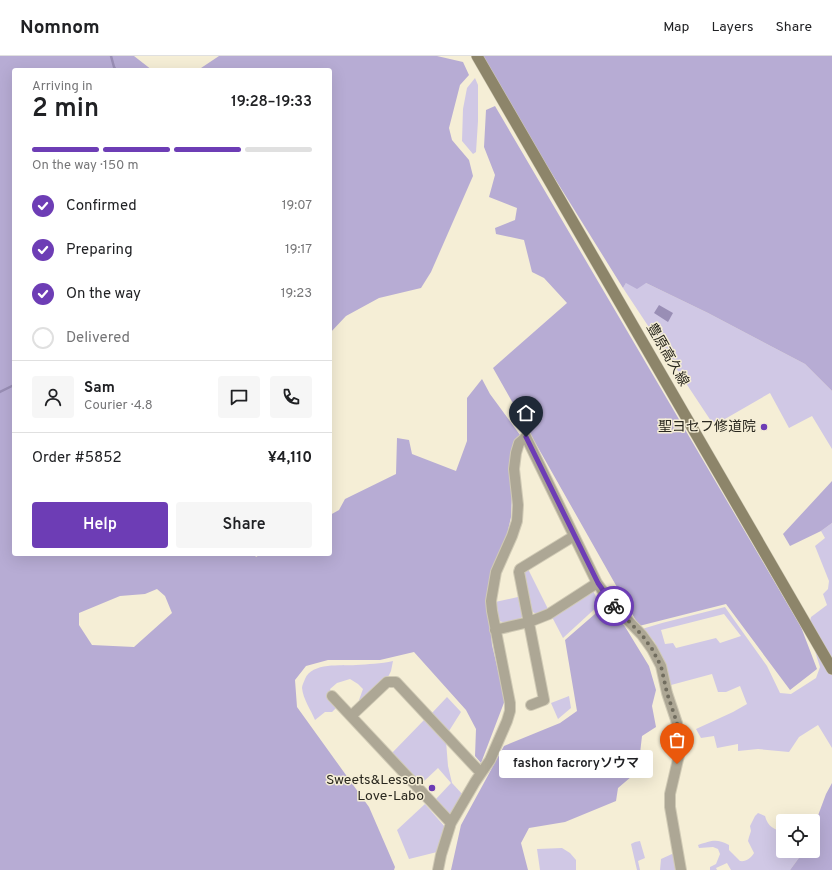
<!DOCTYPE html>
<html lang="en">
<head>
<meta charset="utf-8">
<style>
  :root { --surface:#fff; --page:#f6f6f6; --text:#202124; --muted:#757577; --line:#e0e0e0; --accent:#6d3db5 }
  body { margin:0; font-family:Overpass,"Noto Sans JP",sans-serif; background:var(--page); color:var(--text); height:100vh; display:flex; flex-direction:column; font-size:15px; white-space:nowrap }
  * { box-sizing:border-box; margin:0 }
  p { font-size:13px; color:var(--muted) }
  .icon { flex:none; width:22px; height:22px; fill:none; stroke:currentColor; stroke-width:2; stroke-linecap:round; stroke-linejoin:round }
  .map { position:relative; flex:1; overflow:hidden }
  .side { position:absolute; left:12px; top:12px; width:320px; height:488px; display:flex; flex-direction:column; background:var(--surface); border-radius:4px; box-shadow:0 4px 16px #0002 }
  .side>* { flex:none }
  .controls { position:absolute; left:776px; top:758px; display:grid; gap:8px }
  .controls a { display:grid; place-items:center; width:44px; height:44px; border-radius:4px; background:var(--surface); box-shadow:0 4px 16px #0002; font-size:20px }
  .pin { position:absolute; display:grid; place-items:center; width:34px; height:34px; color:#fff; margin:-41px -17px; border-radius:50% 50% 50% 0; rotate:-45deg; box-shadow:0 0 4px #0007 }
  .pin .icon { rotate:45deg }
  .courier { position:absolute; display:grid; place-items:center; width:40px; height:40px; margin:-20px; border:3px solid #6d3db5; border-radius:50%; background:#fff; color:#222; box-shadow:0 1px 5px #0007 }
  .bubble { position:absolute; height:28px; border-radius:4px; background:var(--surface); box-shadow:0 4px 16px #0002; font-size:13px; font-weight:600; line-height:28px; text-align:center }
  .headline em { font-style:normal; font-weight:600 }
  .headline div { display:flex; flex-direction:column-reverse }
  .headline { display:flex; align-items:center; justify-content:space-between; height:68px; padding:0 20px }
  h1 { font-size:26px; font-weight:600; line-height:30px }
  .bar { display:grid; grid-template-columns:repeat(4,1fr); gap:6px 4px; align-content:center; height:48px; padding:0 20px }
  .bar i { height:5px; border-radius:3px; background:var(--line) }
  .bar .on { background:var(--accent) }
  .bar p { grid-column:span 4 }
  .line { display:flex; align-items:center; gap:10px; padding:0 20px; border-top:1px solid var(--line) }
  .line div { flex:1 }
  .round { display:grid; place-items:center; flex:none; width:42px; height:42px; border-radius:4px; background:var(--page) }
  ol { padding:0 20px; list-style:none }
  li { display:flex; align-items:center; gap:12px; height:44px }
  li p { margin-inline-start:auto }
  li .icon { padding:4px; border-radius:50%; background:var(--accent); color:#fff; stroke-width:4 }
  li:last-child { color:var(--muted) }
  li i { width:22px; height:22px; border:2px solid var(--line); border-radius:50% }
  .button { display:flex; gap:8px; margin-top:auto; padding:8px 20px }
  .button a { flex:1; height:46px; border-radius:4px; background:var(--accent); color:#fff; font-size:16px; font-weight:600; line-height:46px; text-align:center }
  .button a+a { background:var(--page); color:var(--text) }
  header { display:flex; align-items:center; gap:24px; box-sizing:border-box; height:56px; padding:0 20px; background:var(--surface); border-bottom:1px solid var(--line) }
  header strong { font-size:19px }
  nav { display:flex; gap:22px; margin-inline-start:auto; font-size:14px }
  .map>svg:first-child { display:block }
  .green { fill:#d0c8e5; fill-rule:evenodd }
  .forest { fill:#b7acd4; fill-rule:evenodd }
  .water { fill:#998eb5 }
  .lines { fill:none; stroke-linecap:round; stroke-linejoin:round }
  .stream { stroke:#998eb5; stroke-width:2.5 }
  .minor-casing { stroke:#d0cab5; stroke-width:12 }
  .secondary-casing { stroke:#d0cab5; stroke-width:12 }
  .minor { stroke:#ada795; stroke-width:10 }
  .secondary { stroke:#8d856a; stroke-width:11 }
  .done { stroke:#716d5f; stroke-width:4; stroke-dasharray:0 7.2 }
  .route { stroke:#6d3db5; stroke-width:5 }
  .poi-dot { fill:#6d3db5; stroke:#f5eed6; stroke-width:1.5 }
  .labels { text-anchor:middle; dominant-baseline:central; stroke-width:3; stroke-linejoin:round; paint-order:stroke }
  .street-label { font-size:14px; fill:#2a281f; stroke:#f5eed6 }
  .poi-label { font-size:14px; fill:#2a281f; stroke:#f5eed6; text-anchor:end }
</style>
</head>
<body>
<header>
<strong>Nomnom</strong>
<nav><a>Map</a><a>Layers</a><a>Share</a></nav>
</header>
<div class="map">
<svg width="832" height="814" viewBox="0 0 832 814">
  <rect width="100%" height="100%" fill="#f5eed6"/>
  <path class="green" d="M475,22L478,29V65L476,96L473,98L462,85L463,53L467,32Z
    M626,227H646L708,257L805,308L832,335V393L812,360L789,372L770,337L718,367L711,365L623,232Z
    M832,467V692L818,669L799,681L789,696L758,693L738,695V688L717,692L714,680L701,682L696,673L733,656L747,648L740,630L726,636H718L712,618L671,629L664,606L654,585L642,573L662,567L725,551L732,561L767,610L780,637L791,638L816,622L820,611L808,573L811,561L827,549L823,538L828,533L829,525L815,490L825,482L821,475ZM724,558L741,580L720,587L716,582L676,592L673,587L665,588L661,574Z
    M528,513L548,553L538,559L531,555L523,519L525,515Z
    M593,535L600,548L563,582L552,561Z
    M518,541L523,559L520,564L506,567L499,565L495,546Z
    M393,605L391,615L388,621L360,646L359,644L363,633L358,628L350,623L337,627L330,633L338,650L332,656H325L315,664C311,654 303,643 302,632C302,629 304,626 305,623C312,606 341,610 356,609C368,608 381,608 393,605Z
    M569,640L571,652L558,663L551,647Z
    M447,641L461,656L449,675L432,657Z
    M425,663L446,685L448,710L452,727L464,740L451,760L436,743L451,727L438,712L421,728L391,698Z
    M425,748L445,771L437,796L409,803L397,774Z
    M758,757L765,760C768,771 773,772 783,777V795H804L790,814H731L727,807L716,812L717,814H710V811L716,808L720,798L718,793L713,791L699,792L698,789C711,785 716,782 729,789V794L740,805C746,806 751,802 754,797L748,785L749,781L751,775L750,770L755,760Z
    M640,785L645,802L638,805L640,814H637L631,788L635,786Z
    M562,792L570,797L576,804V814H540L537,793Z
    M672,798L676,799L678,814H660L661,803Z"/>
  <path class="forest" d="M0,0H134L152,14H14V498H254L256,501L261,498H330V459L339,454L345,443L396,418L397,382L409,384L412,398L456,415L467,385V342L482,323L490,338L520,379L514,387L511,461L506,483L488,548L492,589L505,644L481,707L475,700L476,673L466,654L414,596L380,604H328L306,610L295,624L297,651L369,751L395,811L394,814H0ZM157,533L165,540L172,557L134,591L92,589L79,569V557L120,540L145,538Z
    M219,0H437L463,6L469,19L460,29L449,72L452,84L469,104L473,120L431,216L421,232L379,242L346,260L330,277V14H198Z
    M481,0H832V335L805,308L708,257L646,227L637,233L626,227L623,232L501,36Z
    M495,50L801,571L817,613L790,634L726,548L639,570L493,312L567,247L544,222L532,216L524,184L496,178L495,172L515,164L517,152L489,141L495,119L484,91L486,54Z
    M832,425V467L821,475L790,490L783,478Z
    M603,551L624,569L649,610L656,634L652,650L656,671L642,680L638,715L618,732L616,745L565,766L529,772L521,787L528,814H451L461,769L504,690L560,667L577,655L565,584Z
    M832,727V814H790L804,795H813V773L826,738Z"/>
  <path class="water" d="M659,249L673,257L668,266L654,257Z"/>
  <g class="lines">
    <path class="stream" d="M111,0L114,11L116,14
      M0,336L14,329"/>
    <defs>
      <path id="minor" d="M495,574L529,566L549,558L597,527
        M332,640L451,767
        M531,649L544,644L519,516L520,513L574,480
        M351,660L387,626H396L481,717
        M438,814L441,799L451,767L475,726L490,704L507,665L510,655V647L492,555L491,545L496,516L512,480L517,465L518,449L514,413L516,397L519,387L526,381L597,527L612,548L642,579L652,593L661,610L667,637L677,667L678,677L680,695L670,738V751L681,814"/>
      <path id="secondary" d="M477,0L832,613"/>
    </defs>
    <use href="#minor" class="minor-casing"/>
    <use href="#secondary" class="secondary-casing"/>
    <use href="#minor" class="minor"/>
    <use href="#secondary" class="secondary"/>
  </g>
  <g class="lines">
    <path class="done" d="M614,550L642,579L652,593L661,610L667,637L677,667L678,677L680,695L677,708"/>
    <path class="route" d="M526,381L598,527L614,550"/>
  </g>
  <g class="poi-dot">
    <circle cx="764" cy="371" r="4"/>
    <circle cx="432" cy="732" r="4"/>
  </g>
  <g class="labels">
    <g class="street-label">
      <text transform="translate(667 299) rotate(60)">豊原高久線</text>
    </g>
    <g class="poi-label">
      <text x="756" y="371">聖ヨセフ修道院</text>
      <text x="424" y="724">Sweets&amp;Lesson<tspan x="424" dy="16">Love-Labo</tspan></text>
    </g>
  </g>
</svg>
<div class="controls">
<a><svg class="icon" aria-label="locate" viewBox="0 0 24 24"><circle cx="12" cy="12" r="6"/><path d="M12 2v4M12 18v4M2 12h4M18 12h4"/></svg></a>
</div>
<div class="pin" style="left:677px;top:708px;background:#ea580c"><svg class="icon" aria-label="bag" viewBox="0 0 24 24"><path d="M5 8h14l-1 12H6zM9 8a3 3 0 0 1 6 0"/></svg></div>
<div class="pin" style="left:526px;top:381px;background:#1f2937"><svg class="icon" aria-label="home" viewBox="0 0 24 24"><path d="M3 11l9-7 9 7M6 9v11h12V9"/></svg></div>
<div class="courier" style="left:614px;top:550px"><svg class="icon" aria-label="bike" viewBox="0 0 24 24"><circle cx="6" cy="16" r="4"/><circle cx="18" cy="16" r="4"/><path d="M6 16l4-8h5l3 8M10 8l3 8H6M13 5h3"/></svg></div>
<div class="bubble" style="left:499px;top:694px;width:154px">fashon facroryソウマ</div>
<section class="side">
<div class="headline"><div><h1>2 min</h1><p>Arriving in</p></div><em>19:28–19:33</em></div>
<div class="bar"><i class="on"></i><i class="on"></i><i class="on"></i><i></i><p>On the way · 150 m</p></div>
<ol>
<li><svg class="icon" aria-label="check" viewBox="0 0 24 24"><path d="M5 12l5 5 9-10"/></svg>Confirmed<p>19:07</p></li>
<li><svg class="icon" aria-label="check" viewBox="0 0 24 24"><path d="M5 12l5 5 9-10"/></svg>Preparing<p>19:17</p></li>
<li><svg class="icon" aria-label="check" viewBox="0 0 24 24"><path d="M5 12l5 5 9-10"/></svg>On the way<p>19:23</p></li>
<li><i></i>Delivered</li>
</ol>
<div class="line" style="height:72px"><a class="round"><svg class="icon" aria-label="person" viewBox="0 0 24 24"><circle cx="12" cy="8" r="4"/><path d="M4 21q1-7 8-7t8 7"/></svg></a><div><b>Sam</b><p>Courier · 4.8</p></div><a class="round"><svg class="icon" aria-label="chat" viewBox="0 0 24 24"><path d="M4 5h16v11H9l-5 4z"/></svg></a><a class="round"><svg class="icon" aria-label="phone" viewBox="0 0 24 24"><path d="M5 4h4l2 5-3 2q2 4 5 5l2-3 5 2v4C11 20 4 13 5 4z"/></svg></a></div>
<div class="line" style="height:52px"><div>Order #5852</div><b>¥4,110</b></div>
<div class="button"><a>Help</a><a>Share</a></div>
</section>
</div>
</body>
</html>
